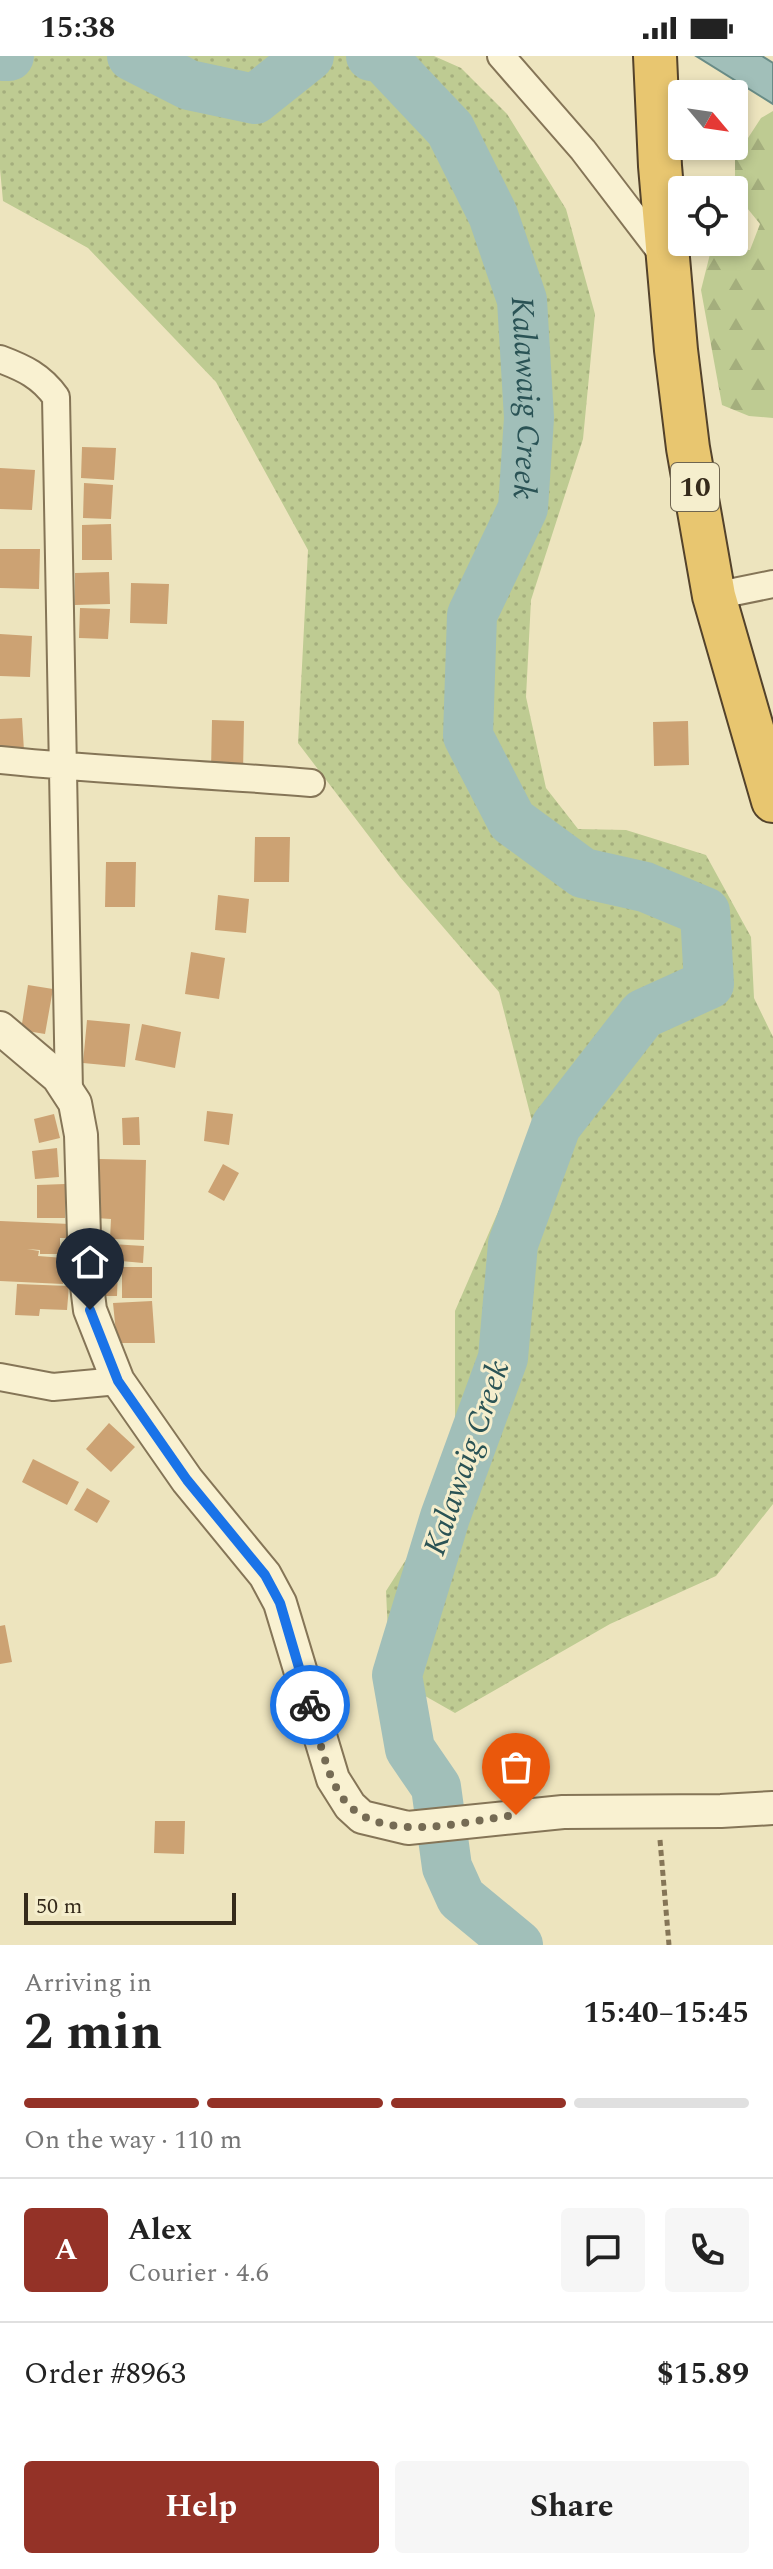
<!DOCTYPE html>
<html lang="en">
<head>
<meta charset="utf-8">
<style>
  :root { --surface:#fff; --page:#f6f6f6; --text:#222; --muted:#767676; --line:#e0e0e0; --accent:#943227 }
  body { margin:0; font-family:Spectral,serif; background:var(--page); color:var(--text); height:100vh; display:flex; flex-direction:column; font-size:30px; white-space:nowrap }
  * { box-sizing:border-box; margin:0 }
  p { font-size:26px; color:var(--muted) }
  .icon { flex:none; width:44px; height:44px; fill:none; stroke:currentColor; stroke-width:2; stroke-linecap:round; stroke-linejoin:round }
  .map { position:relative; height:1889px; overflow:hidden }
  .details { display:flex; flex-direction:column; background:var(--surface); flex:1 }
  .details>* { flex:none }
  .needle { width:52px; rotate:119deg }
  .tools { position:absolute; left:668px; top:24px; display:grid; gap:16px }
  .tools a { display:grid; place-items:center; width:80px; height:80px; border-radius:8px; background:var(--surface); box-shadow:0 4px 12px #0003; font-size:40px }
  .scale { position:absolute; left:24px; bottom:20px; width:212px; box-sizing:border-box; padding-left:8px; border:4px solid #352a1b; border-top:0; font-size:22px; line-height:28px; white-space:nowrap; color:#352a1b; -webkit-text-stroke:6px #f5eecd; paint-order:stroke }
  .pin { position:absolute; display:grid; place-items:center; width:68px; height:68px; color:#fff; margin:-82px -34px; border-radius:50% 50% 50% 0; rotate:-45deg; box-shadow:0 0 8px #0007 }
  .pin .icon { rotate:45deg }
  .courier { position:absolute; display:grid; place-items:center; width:80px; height:80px; margin:-40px; border:6px solid #1a73e8; border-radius:50%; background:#fff; color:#222; box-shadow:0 2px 10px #0007 }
  .head em { font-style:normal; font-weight:700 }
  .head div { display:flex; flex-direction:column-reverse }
  .head { display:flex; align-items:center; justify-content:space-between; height:136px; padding:0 24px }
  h1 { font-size:52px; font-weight:700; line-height:60px }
  .bar { display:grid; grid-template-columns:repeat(4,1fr); gap:12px 8px; align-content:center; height:96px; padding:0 24px }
  .bar i { height:10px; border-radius:6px; background:var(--line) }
  .bar .on { background:var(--accent) }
  .bar p { grid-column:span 4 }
  .line { display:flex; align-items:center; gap:20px; padding:0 24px; border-top:2px solid var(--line) }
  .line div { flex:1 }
  .round { display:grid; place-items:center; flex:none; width:84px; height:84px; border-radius:8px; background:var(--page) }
  .primary-button { display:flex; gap:16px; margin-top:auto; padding:16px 24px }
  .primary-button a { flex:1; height:92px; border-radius:8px; background:var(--accent); color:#fff; font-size:32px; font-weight:700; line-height:92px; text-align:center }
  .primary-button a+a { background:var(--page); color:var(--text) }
  .status { display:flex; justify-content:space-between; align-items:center; height:56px; padding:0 40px; background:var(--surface); direction:ltr }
  .status svg { height:22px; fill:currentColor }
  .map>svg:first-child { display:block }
  .grass { fill:url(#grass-dots) }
  .forest { fill:url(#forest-firs) }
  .water { fill:#a1bfb9; stroke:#698c87; stroke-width:2 }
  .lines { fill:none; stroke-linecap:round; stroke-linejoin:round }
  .river { stroke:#a1bfb9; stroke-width:50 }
  .building { fill:#cca273 }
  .minor-casing { stroke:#857557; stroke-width:30 }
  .tertiary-casing { stroke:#857557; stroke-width:36 }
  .trunk-casing { stroke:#53422b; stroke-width:46 }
  .path { stroke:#857557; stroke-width:5; stroke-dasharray:6 4; stroke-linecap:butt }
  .minor { stroke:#f9f1d1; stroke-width:26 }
  .tertiary { stroke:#f9f1d1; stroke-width:32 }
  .trunk { stroke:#e8c670; stroke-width:42 }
  .done { stroke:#756b54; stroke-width:8; stroke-dasharray:0 14.4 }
  .route { stroke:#1a73e8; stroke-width:10 }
  .labels { text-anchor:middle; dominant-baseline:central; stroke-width:6; stroke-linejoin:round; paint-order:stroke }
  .shield { fill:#f5eecd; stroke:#6f6550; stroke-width:2 }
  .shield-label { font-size:28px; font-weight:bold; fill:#352a1b }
  .water-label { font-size:32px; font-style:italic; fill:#2a5355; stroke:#f5eecd }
</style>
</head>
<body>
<div class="status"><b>15:38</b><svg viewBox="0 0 49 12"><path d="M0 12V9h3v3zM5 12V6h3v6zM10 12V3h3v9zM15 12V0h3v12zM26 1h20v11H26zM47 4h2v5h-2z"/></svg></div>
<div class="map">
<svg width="773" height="1889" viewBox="0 0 773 1889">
  <defs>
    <pattern id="grass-dots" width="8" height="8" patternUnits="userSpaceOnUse" patternTransform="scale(2)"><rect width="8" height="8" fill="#becb92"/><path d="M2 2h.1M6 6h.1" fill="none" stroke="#a4ae7d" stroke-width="1.8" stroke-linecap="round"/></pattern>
    <pattern id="forest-firs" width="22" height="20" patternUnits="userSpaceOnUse" patternTransform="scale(2)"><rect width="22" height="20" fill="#becb92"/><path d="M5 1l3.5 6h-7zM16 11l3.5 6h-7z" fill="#a4ae7d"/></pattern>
  </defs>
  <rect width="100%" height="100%" fill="#ede4be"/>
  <path class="grass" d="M7,0H434L461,12L507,58L566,153L595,258L583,383L531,544L526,641L546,732L578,773L626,774L706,799L751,881L754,942L773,981V1448L716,1520L610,1568L455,1657L390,1620L386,1535L455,1427V1255L534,1073L499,936L400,821L298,687L308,494L216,326L88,192L3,145L0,113V10Z"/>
  <path class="forest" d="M773,55V362L749,360L722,349L701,234L711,194H750L760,168L735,137V102L761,62Z"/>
  <path class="water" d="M696,0H762L773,7V48Z"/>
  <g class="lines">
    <g class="river">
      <path d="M3,0H9"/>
      <path d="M132,0L189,29L255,43L309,0"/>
      <path id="s1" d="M371,0L382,1L450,73L493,159L522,244L529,362L523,452L472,559L468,680L512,765L583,817L645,831L705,856L709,928L643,958L556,1070L513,1188L503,1302L445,1461L397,1619L410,1693L436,1731L447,1811L461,1842L518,1889"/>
    </g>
  </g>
  <path class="building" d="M82,391L116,392L114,424L81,422Z
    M0,412L35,414L32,454L0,453Z
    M84,427L113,429L111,463L83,462Z
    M111,468L112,504H82V469Z
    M0,493H40L39,533L0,532Z
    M109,516L110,548L75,549V517Z
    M131,527L169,528L167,568L130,567Z
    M80,552L110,553L108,583L79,582Z
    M0,578L32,580L30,621L0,620Z
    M22,662L24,695L0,697V663Z
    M212,664L244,665L243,716L211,715Z
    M688,665L689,709L654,710L653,666Z
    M255,781H290L289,826H254Z
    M106,806H136L135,851H105Z
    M218,839L249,843L246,877L215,874Z
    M191,896L225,902L219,943L185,938Z
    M28,929L53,933L45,978L21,974Z
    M87,964L130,968L125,1011L83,1007Z
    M142,968L181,976L175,1012L135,1004Z
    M207,1055L233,1058L229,1089L204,1085Z
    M54,1058L60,1082L39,1087L34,1063Z
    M139,1061L140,1089H123L122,1062Z
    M57,1092L59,1121L35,1123L32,1095Z
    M99,1103L146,1104L144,1184L110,1183L111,1163L96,1162Z
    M223,1108L239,1117L224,1145L208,1136Z
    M65,1128V1162H37V1129Z
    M0,1165L70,1168V1182H60V1198H40V1194L27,1193L39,1195L38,1200L64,1202L63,1228L0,1225Z
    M111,1188L144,1190L143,1207L110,1204Z
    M103,1210L118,1211L117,1240H102Z
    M122,1211H152V1242H122Z
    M17,1228L69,1230L67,1254L40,1253L39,1260L15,1259Z
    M152,1245L155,1287H117L113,1247Z
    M109,1367L135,1391L111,1416L86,1393Z
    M33,1403L79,1426L67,1449L22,1426Z
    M87,1432L110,1445L97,1467L74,1454Z
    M5,1569L12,1606L0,1608V1570Z
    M155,1765H185L184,1798L154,1797Z"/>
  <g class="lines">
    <defs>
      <path id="minor" d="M501,0L583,94L664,200
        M0,303C24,312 41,320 56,341L69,1036
        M714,540L773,528
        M0,704C103,715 207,718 311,727
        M0,1321L53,1331L118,1325"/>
      <path id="tertiary" d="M0,972L58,1021L75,1047L81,1079L85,1214L90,1254L118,1325L187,1424L265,1519L280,1547L333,1723L350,1750L362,1761L408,1772L563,1756L721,1755L773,1752"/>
      <path id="trunk" d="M655,0L660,110L676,294L688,392L714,540L773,745"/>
    </defs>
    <use href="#minor" class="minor-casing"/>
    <use href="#tertiary" class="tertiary-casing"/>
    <use href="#trunk" class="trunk-casing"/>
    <path class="path" d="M660,1784L669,1889"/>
    <use href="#minor" class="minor"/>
    <use href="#tertiary" class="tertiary"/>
    <use href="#trunk" class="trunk"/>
  </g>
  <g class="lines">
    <path class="done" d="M310,1649C319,1678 324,1715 342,1741C377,1791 465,1765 516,1759"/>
    <path class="route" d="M90,1254L118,1325L187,1424L265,1519L280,1547L310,1649"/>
  </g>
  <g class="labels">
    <rect class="shield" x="671" y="407" width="48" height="48" rx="6"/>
    <g class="shield-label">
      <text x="695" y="431">10</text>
    </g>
    <g class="water-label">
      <text stroke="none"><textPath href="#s1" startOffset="394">Kalawaig Creek</textPath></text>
      <text transform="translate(467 1402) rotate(-71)">Kalawaig Creek</text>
    </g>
  </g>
</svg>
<div class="tools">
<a><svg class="needle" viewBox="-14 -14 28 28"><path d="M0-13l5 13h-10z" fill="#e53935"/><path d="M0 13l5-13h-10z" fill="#767676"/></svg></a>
<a><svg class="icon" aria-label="locate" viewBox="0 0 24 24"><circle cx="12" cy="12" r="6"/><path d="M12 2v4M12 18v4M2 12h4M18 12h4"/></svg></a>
</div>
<div class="scale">50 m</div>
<div class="pin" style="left:516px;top:1759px;background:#ea580c"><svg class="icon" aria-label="bag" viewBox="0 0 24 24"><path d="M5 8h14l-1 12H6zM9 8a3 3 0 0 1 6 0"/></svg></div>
<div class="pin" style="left:90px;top:1254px;background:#1f2937"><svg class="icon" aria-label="home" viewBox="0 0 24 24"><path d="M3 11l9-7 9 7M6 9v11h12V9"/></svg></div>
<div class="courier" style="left:310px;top:1649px"><svg class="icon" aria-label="bike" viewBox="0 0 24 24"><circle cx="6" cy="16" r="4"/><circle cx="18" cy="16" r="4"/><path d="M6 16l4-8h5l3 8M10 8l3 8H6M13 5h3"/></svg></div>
</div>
<section class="details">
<div class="head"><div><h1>2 min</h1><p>Arriving in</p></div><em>15:40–15:45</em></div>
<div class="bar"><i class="on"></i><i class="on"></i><i class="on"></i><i></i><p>On the way · 110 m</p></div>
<div class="line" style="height:144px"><b class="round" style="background:var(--accent);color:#fff">A</b><div><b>Alex</b><p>Courier · 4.6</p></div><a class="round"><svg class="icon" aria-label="chat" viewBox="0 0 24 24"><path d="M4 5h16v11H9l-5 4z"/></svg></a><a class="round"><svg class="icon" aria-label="phone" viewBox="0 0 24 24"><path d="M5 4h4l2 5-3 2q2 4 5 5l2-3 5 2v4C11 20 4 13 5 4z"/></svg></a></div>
<div class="line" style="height:104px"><div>Order #8963</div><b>$15.89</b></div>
<div class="primary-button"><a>Help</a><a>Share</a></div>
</section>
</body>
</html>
